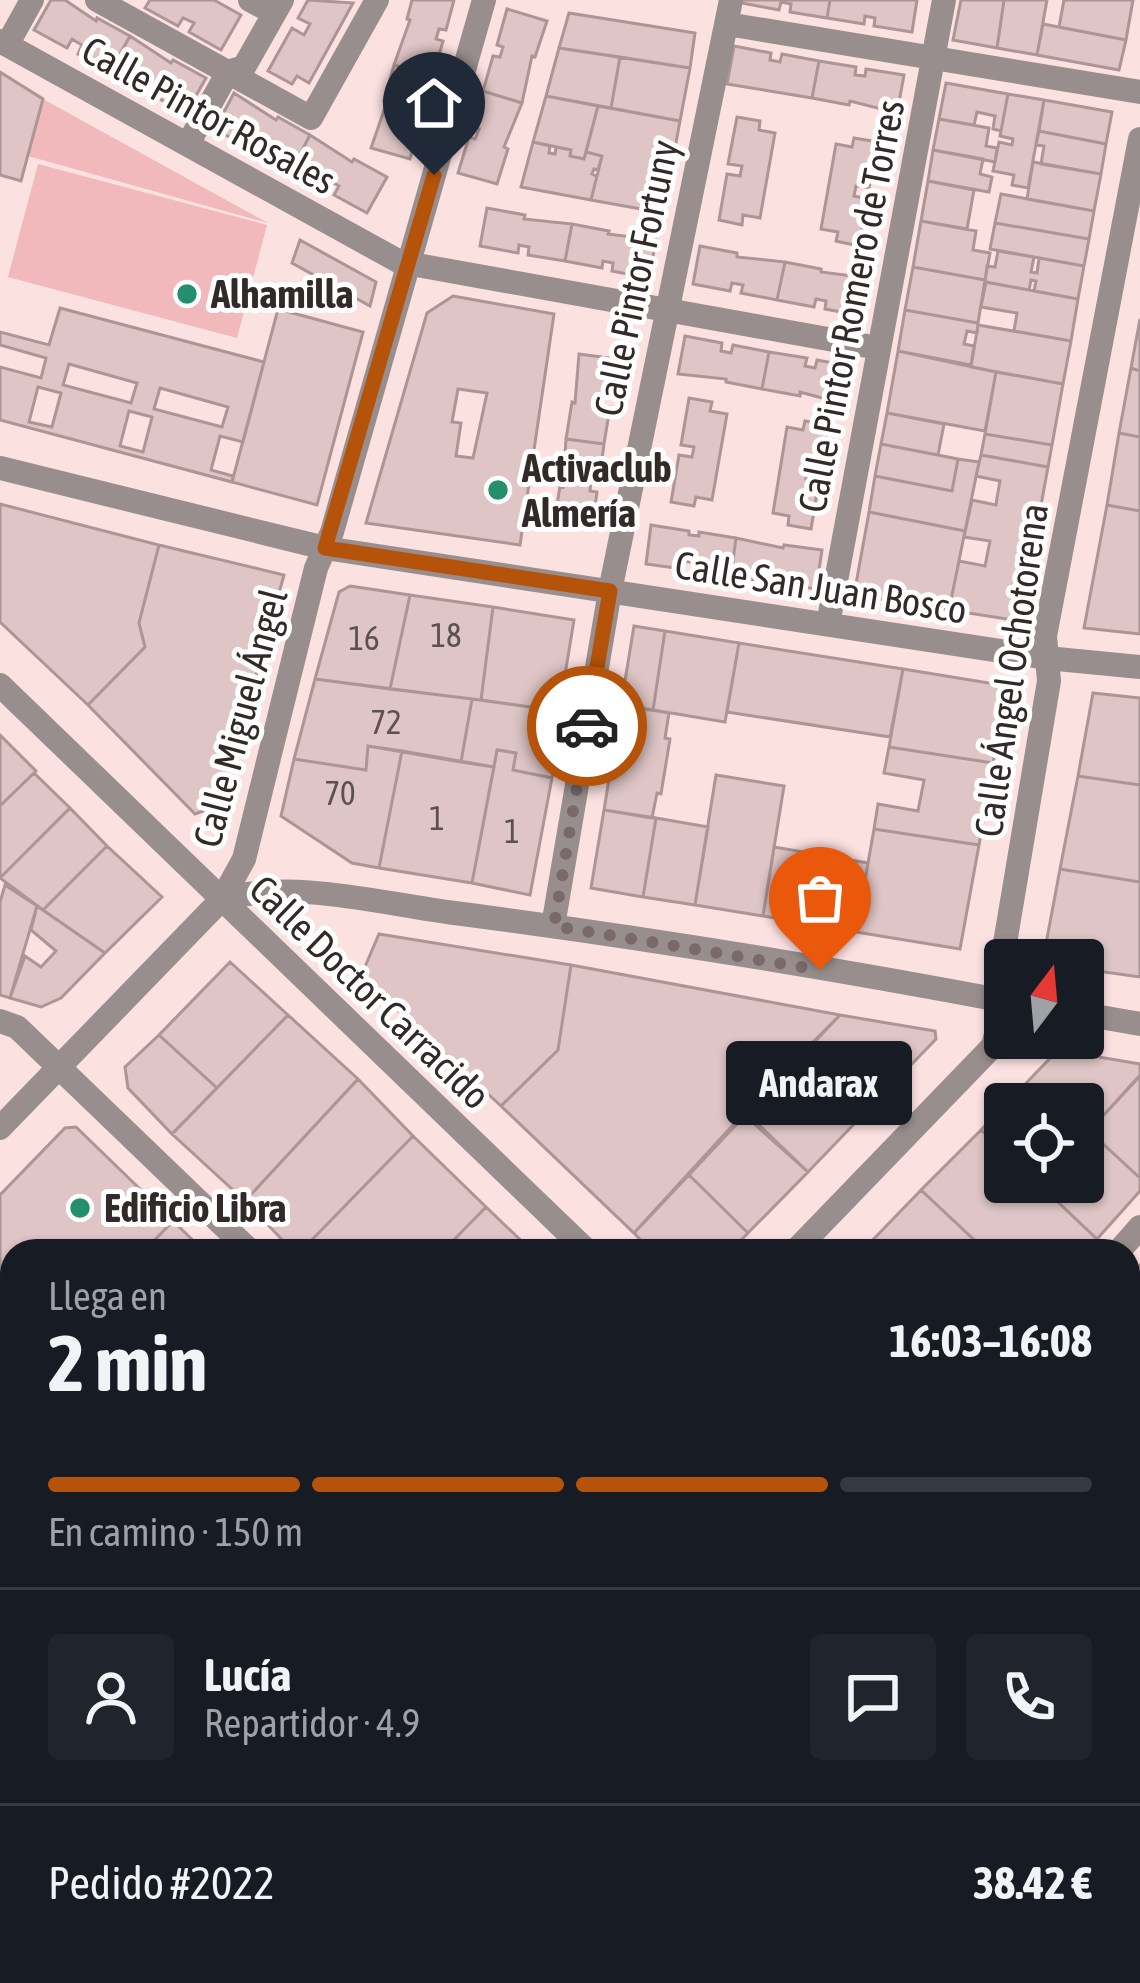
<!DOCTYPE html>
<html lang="es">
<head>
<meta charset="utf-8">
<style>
  :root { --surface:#171b24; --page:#20242c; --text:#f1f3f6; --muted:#9ea1a6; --line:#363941; --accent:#b45309 }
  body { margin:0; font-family:"Asap Condensed",sans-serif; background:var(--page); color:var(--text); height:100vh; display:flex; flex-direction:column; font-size:45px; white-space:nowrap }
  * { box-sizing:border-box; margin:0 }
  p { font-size:39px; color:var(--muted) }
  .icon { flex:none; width:66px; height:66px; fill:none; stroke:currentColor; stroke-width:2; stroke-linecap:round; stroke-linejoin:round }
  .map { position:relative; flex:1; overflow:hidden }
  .panel { position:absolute; left:0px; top:1239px; width:1140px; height:744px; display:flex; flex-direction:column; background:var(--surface); border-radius:36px 36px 0 0; box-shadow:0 3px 9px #0004 }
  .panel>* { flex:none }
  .needle { width:78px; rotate:16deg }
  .buttons { position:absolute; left:984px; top:939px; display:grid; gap:24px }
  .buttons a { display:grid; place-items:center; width:120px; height:120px; border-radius:12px; background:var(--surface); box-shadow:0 3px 9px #0004; font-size:60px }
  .pin { position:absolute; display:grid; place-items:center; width:102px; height:102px; color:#fff; margin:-123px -51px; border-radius:50% 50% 50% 0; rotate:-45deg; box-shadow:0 0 12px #0007 }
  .pin .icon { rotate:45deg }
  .courier { position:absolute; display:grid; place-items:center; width:120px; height:120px; margin:-60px; border:9px solid #b45309; border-radius:50%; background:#fff; color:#222; box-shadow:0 3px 15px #0007 }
  .bubble { position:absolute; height:84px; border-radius:12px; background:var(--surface); box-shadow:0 3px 9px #0004; font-size:39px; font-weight:700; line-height:84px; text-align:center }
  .summary em { font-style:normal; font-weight:700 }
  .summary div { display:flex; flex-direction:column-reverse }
  .summary { display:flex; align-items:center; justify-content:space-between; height:204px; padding:0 48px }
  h1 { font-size:78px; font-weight:700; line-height:90px }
  .bar { display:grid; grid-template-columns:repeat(4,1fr); gap:18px 12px; align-content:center; height:144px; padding:0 48px }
  .bar i { height:15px; border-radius:9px; background:var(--line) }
  .bar .on { background:var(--accent) }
  .bar p { grid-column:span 4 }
  .line { display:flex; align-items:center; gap:30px; padding:0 48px; border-top:3px solid var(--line) }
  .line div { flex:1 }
  .round { display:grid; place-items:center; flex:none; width:126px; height:126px; border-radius:12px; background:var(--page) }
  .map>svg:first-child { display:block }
  .green { fill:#f1b9bb }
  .building { fill:#dfc5c5; stroke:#ad9595; stroke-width:3; fill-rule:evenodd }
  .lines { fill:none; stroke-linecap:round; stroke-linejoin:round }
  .minor { stroke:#998e8e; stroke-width:24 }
  .tertiary { stroke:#998e8e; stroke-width:24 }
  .primary { stroke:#584646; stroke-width:30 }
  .done { stroke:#796969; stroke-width:12; stroke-dasharray:0 21.6 }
  .route { stroke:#b45309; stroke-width:15 }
  .poi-dot { fill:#248f6d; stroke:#fff; stroke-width:4.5 }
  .labels { text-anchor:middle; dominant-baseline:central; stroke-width:10; stroke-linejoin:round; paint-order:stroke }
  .number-label { font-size:33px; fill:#5d5050 }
  .street-label { font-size:39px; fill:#322929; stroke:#fff }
  .poi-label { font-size:39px; font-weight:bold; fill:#322929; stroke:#fff; text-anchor:start }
</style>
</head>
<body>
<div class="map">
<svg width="1140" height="1983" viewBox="0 0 1140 1983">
  <rect width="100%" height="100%" fill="#fce1e1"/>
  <path class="green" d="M43,99L268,223L28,156Z
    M38,164L267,225L237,338L8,277Z
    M0,1558L12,1570V1633L0,1626Z
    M1140,1821V1983H987L997,1971H1128V1830Z"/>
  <path class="building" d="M51,0H65L96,21L97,18L130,36L110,72L78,54L82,45L72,39L67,48L34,30Z
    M150,0H214L241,15L221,50L189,32L194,23L183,18L178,26L145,8Z
    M308,0L353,3L309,83L297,76L292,84L268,71L292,28L304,35L310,24L298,18Z
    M412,0H454L446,30L439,29L436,39L443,41L433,77L394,65L410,20L407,19Z
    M742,0H830L827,18L790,12L791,4L781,2L779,10L742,3Z
    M830,0H917L912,32L874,26L875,18L865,16L864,24L827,18Z
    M961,0H1004L997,48L953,40Z
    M1004,0H1047L1037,55L997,48Z
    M1064,0H1133L1126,40L1059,27Z
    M507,9L547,21L535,57L532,56L522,103L483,91L493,56L500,57L503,47L497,45Z
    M569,13L695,33L690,68L559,48Z
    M1043,24L1126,40L1119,70L1037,55Z
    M130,36L171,63L173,60L206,78L186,113L154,96L158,87L153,83L148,81L143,89L110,72Z
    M734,46L771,53L770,60L780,62L782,54L819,61L812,98L727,84Z
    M559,48L620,57L611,108L546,96Z
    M620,57L690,68L680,121L611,108Z
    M819,61L856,67L855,75L865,76L866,69L904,75L897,113L850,101L849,105L812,98Z
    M394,65L433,77L423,113L416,111L414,121L420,123L410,159L371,148L387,102L384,101Z
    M0,72L43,99L21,181L0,175Z
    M946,83L1008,94L1001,131L993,129L995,116L977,112L974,125L939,119Z
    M483,91L522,103L504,147L508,149L497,184L458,173L469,137L475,139L479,129L472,127Z
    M234,93L276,120L278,117L310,135L291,171L258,153L263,144L252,138L247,147L215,129Z
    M1008,94L1044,100L1028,188L1012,185L1014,175L993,171L999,142L1012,145L1013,139L1000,136Z
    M546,96L598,106L584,159L570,156L571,150L533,142Z
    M1044,100L1112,112L1106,144L1039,131Z
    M598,106L680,121L663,213L591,200L602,156L586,152Z
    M737,117L760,121L759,130L775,133L760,218L743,215L742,225L719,220L727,174L740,176L742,166L728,164Z
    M939,119L989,128L986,146L997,148L995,162L933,150Z
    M1039,131L1106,144L1101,174L1041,164L1044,146L1036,145Z
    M310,135L352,162L354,159L387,177L367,213L334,195L339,186L328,180L323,189L291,171Z
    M854,138L878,142L869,188L856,186L854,196L868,199L859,246L836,241L838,232L821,229L836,144L852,147Z
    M533,142L550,146L549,153L555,154L556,147L571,150L570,156L584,159L586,152L602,156L598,170L594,169L592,174L597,176L591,200L521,187Z
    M933,150L983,159L980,174L992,177L989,192L928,181Z
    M1033,162L1101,174L1094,211L1027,199Z
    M928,181L974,190L967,229L921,221Z
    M1001,194L1094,211L1089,239L995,223Z
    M487,208L525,215L524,219L572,224L565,261L528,255L529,247L519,245L518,253L480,246Z
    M921,221L976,231L973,250L990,253L985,280L913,267Z
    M995,223L1089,239L1084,266L990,249Z
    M572,224L609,231L608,234L656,240L649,278L612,271L613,263L603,261L602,268L565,261Z
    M300,240L376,282L370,306L292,263Z
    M700,246L737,253V257L785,262L777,300L741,293L743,285L732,283L730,291L693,284Z
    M998,251L1034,257L1031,272L1037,273L1039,258L1084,266L1078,299L1034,291L1036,281L1031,280L1029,290L985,282L987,266L995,267Z
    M785,262L821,269V272L869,278L862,316L825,309L826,301L816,299L814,307L777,300Z
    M913,267L985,280L978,323L905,310Z
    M986,282L1078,299L1071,341L1014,331L1017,313L981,307Z
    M453,296L554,314L520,545L366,523L427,313ZM458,389L487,393L473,458L456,456L461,423L452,422Z
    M60,308L264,362L243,442L220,436L211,470L233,476L232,482L0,420V367L41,378L46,358L0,345V332L49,345ZM69,364L137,383L131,403L63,385ZM38,387L61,393L52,427L29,422ZM160,388L228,407L222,427L154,409ZM129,411L152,417L143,452L120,446Z
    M278,309L363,332L317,505L232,482Z
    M905,310L978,323L977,333L967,331L964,344L974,346L971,365L898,351Z
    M1140,319V371L1131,368Z
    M978,325L1071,341L1063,384L971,367Z
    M685,336L722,343L721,351L731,353L733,345L769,352L762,389L726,382V379L678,374Z
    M898,351L996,372L985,431L887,413Z
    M769,352L807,358L805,366L815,368L817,360L854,367L848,405L800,392V396L762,389Z
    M579,354L617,359L611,397L603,396L602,406L610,407L604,444L566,439L572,402L575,403Z
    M1131,368L1140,371V437L1119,433Z
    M996,372L1063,384L1052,445L985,434Z
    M689,398L712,402L710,411L727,414L712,500L696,497L694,506L671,502L679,455L692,457L694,447L681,445Z
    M887,413L944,424L938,455L881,444Z
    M805,421L828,425L821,471L807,469L806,479L819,481L811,529L788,525L789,516L773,513L787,427L803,430Z
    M1119,433L1140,437V511L1107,505Z
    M985,434L1052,445L1048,467L981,455Z
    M566,439L604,444L599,482L591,480L590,491L597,492L592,529L554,524L560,486L563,487Z
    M881,444L958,459L952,491L875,476Z
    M981,455L1048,467L1020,621L949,610L959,561L985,566L990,541L964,537L972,500L996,505L997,498L1000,481L976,476Z
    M958,459L979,462L965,531L869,512L875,476L952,491Z
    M0,504L159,545L139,623L145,647L88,705L0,622Z
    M1107,505L1140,511V634L1084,628Z
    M869,512L965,531L949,610L854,595Z
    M651,525L689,531V535L699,536V532L736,538L731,576L694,571L695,563L684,561L683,569L646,564Z
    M736,538L783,548L784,545L822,550L816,589L778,583L779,575L769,574L768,582L731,576Z
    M159,545L284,575L220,805L195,814L88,705L145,647L139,623Z
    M350,586L410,595L390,689L315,679L339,592Z
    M410,595L493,607L481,700L390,689Z
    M493,607L574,620L559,711L481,700Z
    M634,626L665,631L653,710L621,705Z
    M665,631L739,643L725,722L653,710Z
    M739,643L903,669L890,737L727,712Z
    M903,669L1007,686L993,763L889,747Z
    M315,679L472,699L461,762L368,746L366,770L294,759Z
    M1093,693L1140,698V785L1078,776Z
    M472,699L559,711L552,778L513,770L516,753L505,751L497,750L494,767L461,762Z
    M621,705L669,713L665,738L670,739L661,794L657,793L652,818L604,810Z
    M0,735L36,771L0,806Z
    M368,746L402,751L379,868L352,863L281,816L294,759L366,770Z
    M889,747L993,763L979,845L874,829L878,804L918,811L924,780L884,773Z
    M497,750L516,753L513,770L552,778L530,895L472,883Z
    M402,751L494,767L472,883L379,868Z
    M34,773L70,808L0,878V806Z
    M716,775L784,786L763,916L695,905Z
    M1078,776L1140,785V882L1060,869Z
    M70,808L107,846L43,910L0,878Z
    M604,810L656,818L643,897L591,888Z
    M656,818L708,827L695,905L643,897Z
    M874,829L979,845L960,949L856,932Z
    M107,846L162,897L105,953L43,910Z
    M774,847L815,854L814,861L825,863L827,856L868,863L856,932L763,916Z
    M1060,869L1140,882V977L1083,969V960H1043Z
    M5,885L37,906L10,998L0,995V902Z
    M37,906L105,953L61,998L41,1007L10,998L25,956L41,967L56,951L31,930Z
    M379,934L571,965L558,1050L501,1106L361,976Z
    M230,962L288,1015L217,1088L159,1035Z
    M571,965L840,1015L634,1233L501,1106L558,1050Z
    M288,1015L358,1079L245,1201L172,1134Z
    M840,1015L935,1031L936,1039L808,1172L758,1124L796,1085L783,1072Z
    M159,1035L217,1088L172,1134L128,1088L125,1067Z
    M1058,1050L1140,1064V1075L1083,1138V1104H1006Z
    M1139,1077L1140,1078V1178L1089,1131Z
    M358,1079L413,1136L301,1251H293L245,1201Z
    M1005,1105V1152L981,1130Z
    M743,1114L808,1172L748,1233L688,1174Z
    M76,1127L173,1221L144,1251H12V1299L0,1288V1195L65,1128Z
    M981,1130L1005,1152V1182H1037L1097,1239L1087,1251H986L921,1190Z
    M1089,1131L1140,1178V1191L1097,1239L1039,1184L1083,1182V1138Z
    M413,1136L486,1207L443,1251H301Z
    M688,1174L748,1233L730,1251H651L634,1233Z
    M921,1190L986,1251L863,1250Z
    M486,1207L532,1251H443Z
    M173,1221L204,1251H144Z
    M1140,1265V1378L1128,1391V1279Z
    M0,1375L12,1386V1533L0,1546Z
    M1128,1423L1140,1434V1604L1128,1618Z
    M12,1533V1570L0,1558V1546Z
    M3,1635L12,1645L11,1719L0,1708Z
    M0,1856L12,1868V1971H31L20,1983H0Z
    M239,1971H296L285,1983H251Z
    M311,1971H552L541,1983H308L303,1979Z
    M552,1971H562L575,1983H541Z
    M709,1971H823L813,1983H721Z
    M709,1971H823L813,1983H721Z"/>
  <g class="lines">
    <path class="minor" d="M97,0L311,118L377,0
      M250,0L274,13
      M727,24L1140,92
      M0,41L400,262L878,348
      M7,45L32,0
      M188,144L228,72L244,67L282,0
      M828,624L944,0
      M222,899C294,880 374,902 447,912C634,936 820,966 1005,1001
      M553,926L610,591L731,0
      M1083,1014L1140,1024
      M0,1021L17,1027L250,1251
      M1119,1251L1140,1227
      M0,1334L12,1345
      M662,1971L675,1983"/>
    <path class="tertiary" d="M0,468L325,548L1047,658L1140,667
      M0,685L587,1251
      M0,1128L222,899L244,859L316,568L332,532L484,0
      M795,1251L993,1046L998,1026L999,979L1049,681L1045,636L1140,139
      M0,1803L12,1814
      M175,1971L187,1983
      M84,1983L96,1971"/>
    <path class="primary" d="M1128,1683L1140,1666
      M1128,1711L1140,1701
      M881,1983L892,1971"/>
  </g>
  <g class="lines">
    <path class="done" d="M587,726L554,926L820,970"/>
    <path class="route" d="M434,175L325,548L610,591L587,726"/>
  </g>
  <g class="poi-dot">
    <circle cx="187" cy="294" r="12"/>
    <circle cx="498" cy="490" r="12"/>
    <circle cx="80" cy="1208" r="12"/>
  </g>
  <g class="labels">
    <g class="number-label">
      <text x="446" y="635">18</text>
      <text x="364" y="638">16</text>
      <text x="386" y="722">72</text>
      <text x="340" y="793">70</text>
      <text x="437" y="818">1</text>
      <text x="512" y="831">1</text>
    </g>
    <g class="street-label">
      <text transform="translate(209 115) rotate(29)">Calle Pintor Rosales</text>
      <text transform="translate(636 278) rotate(-78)">Calle Pintor Fortuny</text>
      <text transform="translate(851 306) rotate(-79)">Calle Pintor Romero de Torres</text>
      <text transform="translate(821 587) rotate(9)">Calle San Juan Bosco</text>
      <text transform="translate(1011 670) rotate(-82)">Calle Ángel Ochotorena</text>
      <text transform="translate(240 718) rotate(-75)">Calle Miguel Ángel</text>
      <text transform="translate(370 992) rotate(44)">Calle Doctor Carracido</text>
    </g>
    <g class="poi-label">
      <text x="211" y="294">Alhamilla</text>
      <text x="522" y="468">Activaclub<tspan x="522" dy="45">Almería</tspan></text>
      <text x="104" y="1208">Edificio Libra</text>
    </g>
  </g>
</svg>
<div class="buttons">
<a><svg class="needle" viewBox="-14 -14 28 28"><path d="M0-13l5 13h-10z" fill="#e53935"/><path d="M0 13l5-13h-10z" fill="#9ea1a6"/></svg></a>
<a><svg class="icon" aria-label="locate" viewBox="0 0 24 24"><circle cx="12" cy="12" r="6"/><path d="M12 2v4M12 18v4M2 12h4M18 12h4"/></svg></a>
</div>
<div class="pin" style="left:820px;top:970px;background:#ea580c"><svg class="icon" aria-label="bag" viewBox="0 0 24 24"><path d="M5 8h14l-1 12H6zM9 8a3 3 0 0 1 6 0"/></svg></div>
<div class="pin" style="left:434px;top:175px;background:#1f2937"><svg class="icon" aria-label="home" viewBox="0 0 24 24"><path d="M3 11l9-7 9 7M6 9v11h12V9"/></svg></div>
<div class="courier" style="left:587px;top:726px"><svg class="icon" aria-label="car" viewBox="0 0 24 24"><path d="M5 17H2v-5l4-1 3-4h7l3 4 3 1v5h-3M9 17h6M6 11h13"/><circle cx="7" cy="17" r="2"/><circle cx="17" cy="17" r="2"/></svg></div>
<div class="bubble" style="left:726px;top:1041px;width:186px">Andarax</div>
<section class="panel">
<div class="summary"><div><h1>2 min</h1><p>Llega en</p></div><em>16:03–16:08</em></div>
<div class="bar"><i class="on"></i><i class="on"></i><i class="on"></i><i></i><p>En camino · 150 m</p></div>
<div class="line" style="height:216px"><a class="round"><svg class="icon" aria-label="person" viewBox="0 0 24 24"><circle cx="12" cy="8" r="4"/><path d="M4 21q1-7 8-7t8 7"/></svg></a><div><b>Lucía</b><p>Repartidor · 4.9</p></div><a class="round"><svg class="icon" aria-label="chat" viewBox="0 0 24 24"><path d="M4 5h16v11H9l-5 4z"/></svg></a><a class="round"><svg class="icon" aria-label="phone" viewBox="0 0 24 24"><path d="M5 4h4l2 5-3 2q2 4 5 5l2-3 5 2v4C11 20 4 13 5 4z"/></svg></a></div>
<div class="line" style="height:156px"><div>Pedido #2022</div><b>38.42 €</b></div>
</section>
</div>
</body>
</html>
